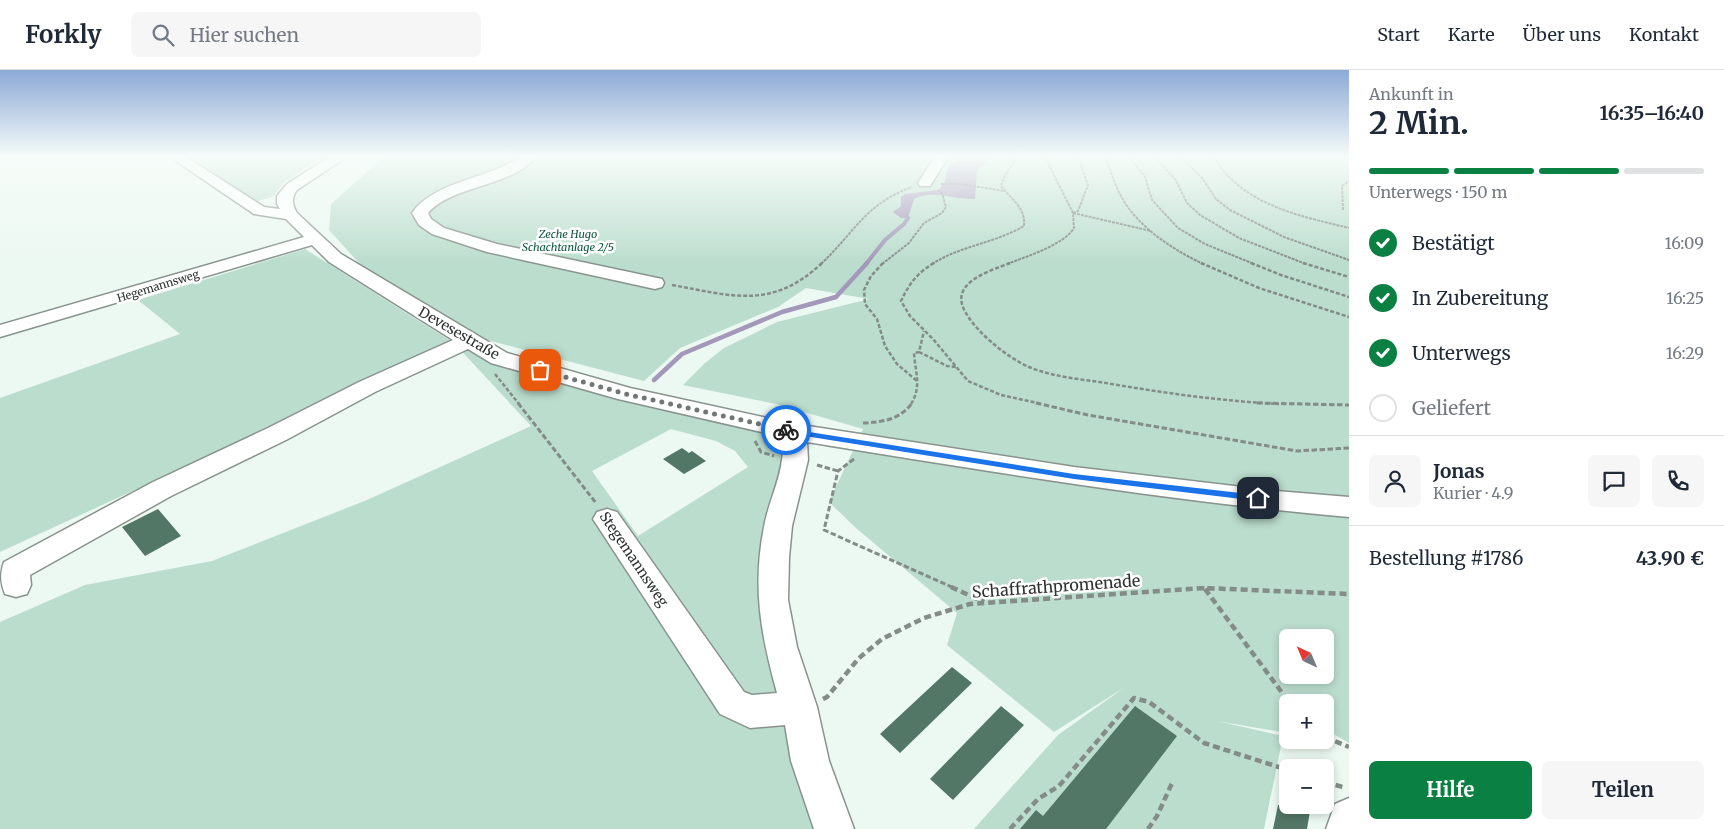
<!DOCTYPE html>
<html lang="de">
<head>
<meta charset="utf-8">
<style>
  :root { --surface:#fff; --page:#f6f6f7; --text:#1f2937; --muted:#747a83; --line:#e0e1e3; --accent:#0b8043 }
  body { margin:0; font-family:Merriweather,serif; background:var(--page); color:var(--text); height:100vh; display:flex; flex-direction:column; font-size:19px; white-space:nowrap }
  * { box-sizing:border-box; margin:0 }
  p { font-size:16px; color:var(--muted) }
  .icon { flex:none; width:28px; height:28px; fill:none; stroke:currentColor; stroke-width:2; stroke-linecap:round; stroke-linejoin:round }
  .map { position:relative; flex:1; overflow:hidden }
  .drawer { display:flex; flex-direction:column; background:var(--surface); width:375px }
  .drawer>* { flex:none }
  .needle { width:32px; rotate:316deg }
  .buttons { position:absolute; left:1279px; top:559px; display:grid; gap:10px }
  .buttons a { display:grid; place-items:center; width:55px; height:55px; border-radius:8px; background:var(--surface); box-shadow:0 2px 8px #0003; font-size:25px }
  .pin { position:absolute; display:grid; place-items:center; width:42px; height:42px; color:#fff; margin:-21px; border-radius:10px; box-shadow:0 2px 8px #0006 }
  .courier { position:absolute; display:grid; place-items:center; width:50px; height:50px; margin:-25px; border:4px solid #1a73e8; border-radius:50%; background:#fff; color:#222; box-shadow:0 1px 6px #0007 }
  .head em { font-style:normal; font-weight:700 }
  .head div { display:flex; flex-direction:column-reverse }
  .head { display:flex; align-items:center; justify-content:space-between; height:85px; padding:0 20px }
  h1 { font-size:32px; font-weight:700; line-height:38px }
  .bar { display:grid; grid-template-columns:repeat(4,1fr); gap:8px 5px; align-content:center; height:60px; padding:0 20px }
  .bar i { height:6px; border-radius:4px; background:var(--line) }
  .bar .on { background:var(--accent) }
  .bar p { grid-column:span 4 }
  .line { display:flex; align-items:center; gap:12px; padding:0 20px; border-top:1px solid var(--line) }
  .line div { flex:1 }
  .round { display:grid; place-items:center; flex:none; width:52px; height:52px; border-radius:8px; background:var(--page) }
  ol { padding:0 20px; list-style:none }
  li { display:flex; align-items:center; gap:15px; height:55px }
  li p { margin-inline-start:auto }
  li .icon { padding:5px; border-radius:50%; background:var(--accent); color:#fff; stroke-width:4 }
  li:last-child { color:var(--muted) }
  li i { width:28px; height:28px; border:2px solid var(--line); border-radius:50% }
  .primary-button { display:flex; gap:10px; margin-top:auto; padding:10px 20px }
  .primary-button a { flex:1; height:58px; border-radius:8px; background:var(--accent); color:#fff; font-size:20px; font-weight:700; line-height:58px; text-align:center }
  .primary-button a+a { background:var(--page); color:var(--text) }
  header { display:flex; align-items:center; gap:30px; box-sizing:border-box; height:70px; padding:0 25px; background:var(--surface); border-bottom:1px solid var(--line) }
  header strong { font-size:24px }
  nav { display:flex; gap:28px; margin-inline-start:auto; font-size:18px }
  .search { width:350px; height:45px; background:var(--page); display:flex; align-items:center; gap:12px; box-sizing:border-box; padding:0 18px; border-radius:8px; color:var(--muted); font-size:19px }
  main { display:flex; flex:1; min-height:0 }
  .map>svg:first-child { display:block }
  .green { fill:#bbddcd; fill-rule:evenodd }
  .water { fill:#a398ba }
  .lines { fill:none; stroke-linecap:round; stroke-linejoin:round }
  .stream-far1 { stroke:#a398ba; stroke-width:4 }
  .stream { stroke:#a398ba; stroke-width:4.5 }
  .building { fill:#527766 }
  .minor-casing { stroke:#89938e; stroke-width:3 }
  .path-far3 { stroke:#848c88; stroke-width:2; stroke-dasharray:3 1; stroke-linecap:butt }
  .path-far2 { stroke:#848c88; stroke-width:2.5; stroke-dasharray:4 2; stroke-linecap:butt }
  .path-far1 { stroke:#848c88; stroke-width:3; stroke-dasharray:5.5 2.5; stroke-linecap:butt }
  .path { stroke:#848c88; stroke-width:4.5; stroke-dasharray:7 4; stroke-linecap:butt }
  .minor { fill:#fff; fill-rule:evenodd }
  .route { fill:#1a73e8 }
  .done { stroke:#707774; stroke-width:5; stroke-dasharray:0 9 }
  .labels { text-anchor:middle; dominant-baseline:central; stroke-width:5; stroke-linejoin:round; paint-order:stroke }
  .far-park-label { font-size:11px; font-style:italic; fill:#0c563d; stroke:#fff }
  .far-street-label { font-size:11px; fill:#2e3230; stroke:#fff }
  .street-label { font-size:14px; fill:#2e3230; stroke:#fff }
  .near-street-label { font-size:16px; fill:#2e3230; stroke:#fff }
</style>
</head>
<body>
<header>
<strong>Forkly</strong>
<div class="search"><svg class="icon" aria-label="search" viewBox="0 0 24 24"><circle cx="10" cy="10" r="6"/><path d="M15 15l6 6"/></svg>Hier suchen</div>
<nav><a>Start</a><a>Karte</a><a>Über uns</a><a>Kontakt</a></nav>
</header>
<main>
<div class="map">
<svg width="1349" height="759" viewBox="0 0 1349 759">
  <rect width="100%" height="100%" fill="#ecf8f2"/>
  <path class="green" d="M188,87H325L284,112L273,127L257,131Z
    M384,87H1349V673L1325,659V632H1288L1287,663L1217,651L1283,666L1264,759H974L1058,665L1125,617L1054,662L947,575L957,543L856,458L829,432L863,359L776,334L683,315L705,293L724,278L777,252L869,229L806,218L778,237L680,278L644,311L487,270L360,194L329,160L331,134ZM1288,568H1325V605H1288Z
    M305,179L454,273L540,300L795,362L774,487L834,759H0V552L85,515L212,491L367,430L531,356L454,273L0,482V328L180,264L138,230ZM671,359L716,371L735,381L748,397L638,466L592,401Z"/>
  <path class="water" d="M960,87H990L987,94L977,100L975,129C956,130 932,119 914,129L908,148H901L893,142L901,136V127L905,124L939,120L945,111L948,97Z"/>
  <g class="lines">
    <path class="stream-far1" d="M866,194L885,170L904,154L908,148"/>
    <path class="stream" d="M654,310L682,284L782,242L836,227L867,193"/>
  </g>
  <path class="building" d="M682,378L689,383L692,381L706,391L684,404L663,389Z
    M158,439L181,466L145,486L122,457Z
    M952,597L972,613L900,683L880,664Z
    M1001,636L1024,655L953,730L930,709Z
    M1135,636L1177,666L1106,759H1020L1036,740L1043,746Z
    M1278,735H1311L1307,759H1273Z"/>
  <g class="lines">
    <defs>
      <path id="minor" d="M170,87H186L264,137L280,139L277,134V126L287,114L329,87H343L342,90L297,120C291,129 292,134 297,143L341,184L507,283L630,318L795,354L1074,397L1276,421L1349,427V447C1167,431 987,401 807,372L808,390L792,456L789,487L788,530L797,577L817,637L829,691L854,759H814L791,691L785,655L750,658L720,644L593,449L597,442L607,439L617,442L744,622L752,625L777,623C761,565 752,517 764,457C768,434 779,413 782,390C783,383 783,374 783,367L618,329L491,293L468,279L375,322L286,370L171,426L30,505L31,515L27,524L16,527L5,524C0,512 0,503 4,492L153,412L268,358L359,312L453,270L329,192L312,175L0,267V255L304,167L286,149L254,144Z
        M520,87H535C513,117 452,115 428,143L431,149L444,158L497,174L662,209L664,213L662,217L655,219L487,182L432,164L419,155L412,143C434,111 489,109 520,87Z
        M935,87H948L930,116H920L918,113Z
        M1349,728V759H1326L1335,734Z"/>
    </defs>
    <use href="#minor" class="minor-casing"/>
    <path class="path-far3" d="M1105,87C1111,100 1114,114 1121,126C1137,157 1174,180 1203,194
      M1129,87L1145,107L1152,130L1178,158L1205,174L1254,194
      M1155,87L1175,109L1187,133L1200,145L1239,168L1306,194
      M1181,87L1202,108L1216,129L1230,140L1284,167L1349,190
      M1214,87C1242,135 1300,146 1349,158
      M941,114H962L1004,121
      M1343,140L1342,116L1349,111
      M1073,143L1151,161
      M1073,143L1078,141L1088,115L1078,87
      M821,194C855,162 865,134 912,117
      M882,194L909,173L924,153L942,143L946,137L942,123L938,120
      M932,194C960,176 995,173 1024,156C1026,138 1011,129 1001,116L1004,107L1017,87
      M1007,194C1025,187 1064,175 1074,158L1073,143L1045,87"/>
    <path class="path-far2" d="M883,193L871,206L864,220L865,234L877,249L885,276L897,294L917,311
      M934,193C917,203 909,214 901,231L910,246L933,269L968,311L1001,325L1042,334
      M1010,193C990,201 947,213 966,243C977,263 1008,288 1029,297C1053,307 1080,309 1106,313C1164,323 1221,331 1279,334
      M1201,193L1259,218L1349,247
      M1251,193L1281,205L1349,227
      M1303,193L1349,207
      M672,215C733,226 772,240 822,193
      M919,282L947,296L956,297
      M495,304L519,334
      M911,334C922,317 915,301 914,283L919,282L924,261"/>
    <path class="path-far1" d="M518,333L596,433
      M1036,333L1088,345L1297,381L1349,378
      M1257,333L1349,335
      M863,353C882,352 900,350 912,333
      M755,371L761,382L774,386
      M854,389L838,401L824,460L954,518
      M817,395L838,401
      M1199,518H1211"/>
    <path class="path" d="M951,517L984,532
      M1205,519L1289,632
      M823,629L827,627L859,588L882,569L924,548L970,534L1204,518L1349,524
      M1325,667L1349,677
      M1325,712L1346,718
      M1010,759L1038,729L1059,716L1134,628L1149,632L1204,673L1288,700
      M1148,759L1157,746L1173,711"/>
    <use href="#minor" class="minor"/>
  </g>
  <linearGradient id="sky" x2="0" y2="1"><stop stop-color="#8ca9d6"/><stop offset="0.45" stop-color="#f6fcf9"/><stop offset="1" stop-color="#f6fcf9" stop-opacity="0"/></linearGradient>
  <rect width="1349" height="193" fill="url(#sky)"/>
  <path class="route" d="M784,358L1074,404L1258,425L1262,428L1258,431L1074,409L786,363L782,360Z"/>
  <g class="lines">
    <path class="done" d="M540,300L626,324L786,360"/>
  </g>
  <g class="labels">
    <g class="far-park-label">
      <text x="568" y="164">Zeche Hugo<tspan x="568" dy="13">Schachtanlage 2/5</tspan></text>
    </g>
    <g class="far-street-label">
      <text transform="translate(158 216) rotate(-17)">Hegemannsweg</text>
    </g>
    <g class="street-label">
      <text transform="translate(459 263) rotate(30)">Devesestraße</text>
      <text transform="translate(634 489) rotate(56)">Stegemannsweg</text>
    </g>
    <g class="near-street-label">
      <text transform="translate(1056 516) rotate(-4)">Schaffrathpromenade</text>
    </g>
  </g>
</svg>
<div class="buttons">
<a><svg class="needle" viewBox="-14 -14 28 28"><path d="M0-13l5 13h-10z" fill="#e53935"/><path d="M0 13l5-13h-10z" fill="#747a83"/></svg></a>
<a>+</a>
<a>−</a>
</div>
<div class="pin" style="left:540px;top:300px;background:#ea580c"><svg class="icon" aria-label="bag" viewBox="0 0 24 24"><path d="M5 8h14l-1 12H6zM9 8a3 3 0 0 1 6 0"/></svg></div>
<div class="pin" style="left:1258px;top:428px;background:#1f2937"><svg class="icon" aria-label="home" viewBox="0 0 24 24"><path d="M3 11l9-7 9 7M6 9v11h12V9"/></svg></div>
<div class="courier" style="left:786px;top:360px"><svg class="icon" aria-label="bike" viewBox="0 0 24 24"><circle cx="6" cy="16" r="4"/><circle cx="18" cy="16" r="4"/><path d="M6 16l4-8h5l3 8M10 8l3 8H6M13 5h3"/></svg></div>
</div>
<section class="drawer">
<div class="head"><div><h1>2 Min.</h1><p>Ankunft in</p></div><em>16:35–16:40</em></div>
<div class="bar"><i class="on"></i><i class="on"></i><i class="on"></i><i></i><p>Unterwegs · 150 m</p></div>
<ol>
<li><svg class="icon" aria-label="check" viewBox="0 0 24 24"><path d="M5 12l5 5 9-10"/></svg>Bestätigt<p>16:09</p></li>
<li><svg class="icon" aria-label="check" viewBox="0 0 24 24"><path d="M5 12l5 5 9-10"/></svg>In Zubereitung<p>16:25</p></li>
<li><svg class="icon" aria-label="check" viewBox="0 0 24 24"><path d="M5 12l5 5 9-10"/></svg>Unterwegs<p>16:29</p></li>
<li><i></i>Geliefert</li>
</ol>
<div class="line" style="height:90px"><a class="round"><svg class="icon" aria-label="person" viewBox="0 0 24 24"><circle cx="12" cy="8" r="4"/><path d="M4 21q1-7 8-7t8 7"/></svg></a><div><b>Jonas</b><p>Kurier · 4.9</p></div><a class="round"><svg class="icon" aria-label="chat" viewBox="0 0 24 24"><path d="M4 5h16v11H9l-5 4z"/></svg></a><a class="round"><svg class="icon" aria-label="phone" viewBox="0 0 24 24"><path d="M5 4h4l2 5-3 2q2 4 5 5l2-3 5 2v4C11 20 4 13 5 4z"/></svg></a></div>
<div class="line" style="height:65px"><div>Bestellung #1786</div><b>43.90 €</b></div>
<div class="primary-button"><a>Hilfe</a><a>Teilen</a></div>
</section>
</main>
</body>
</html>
